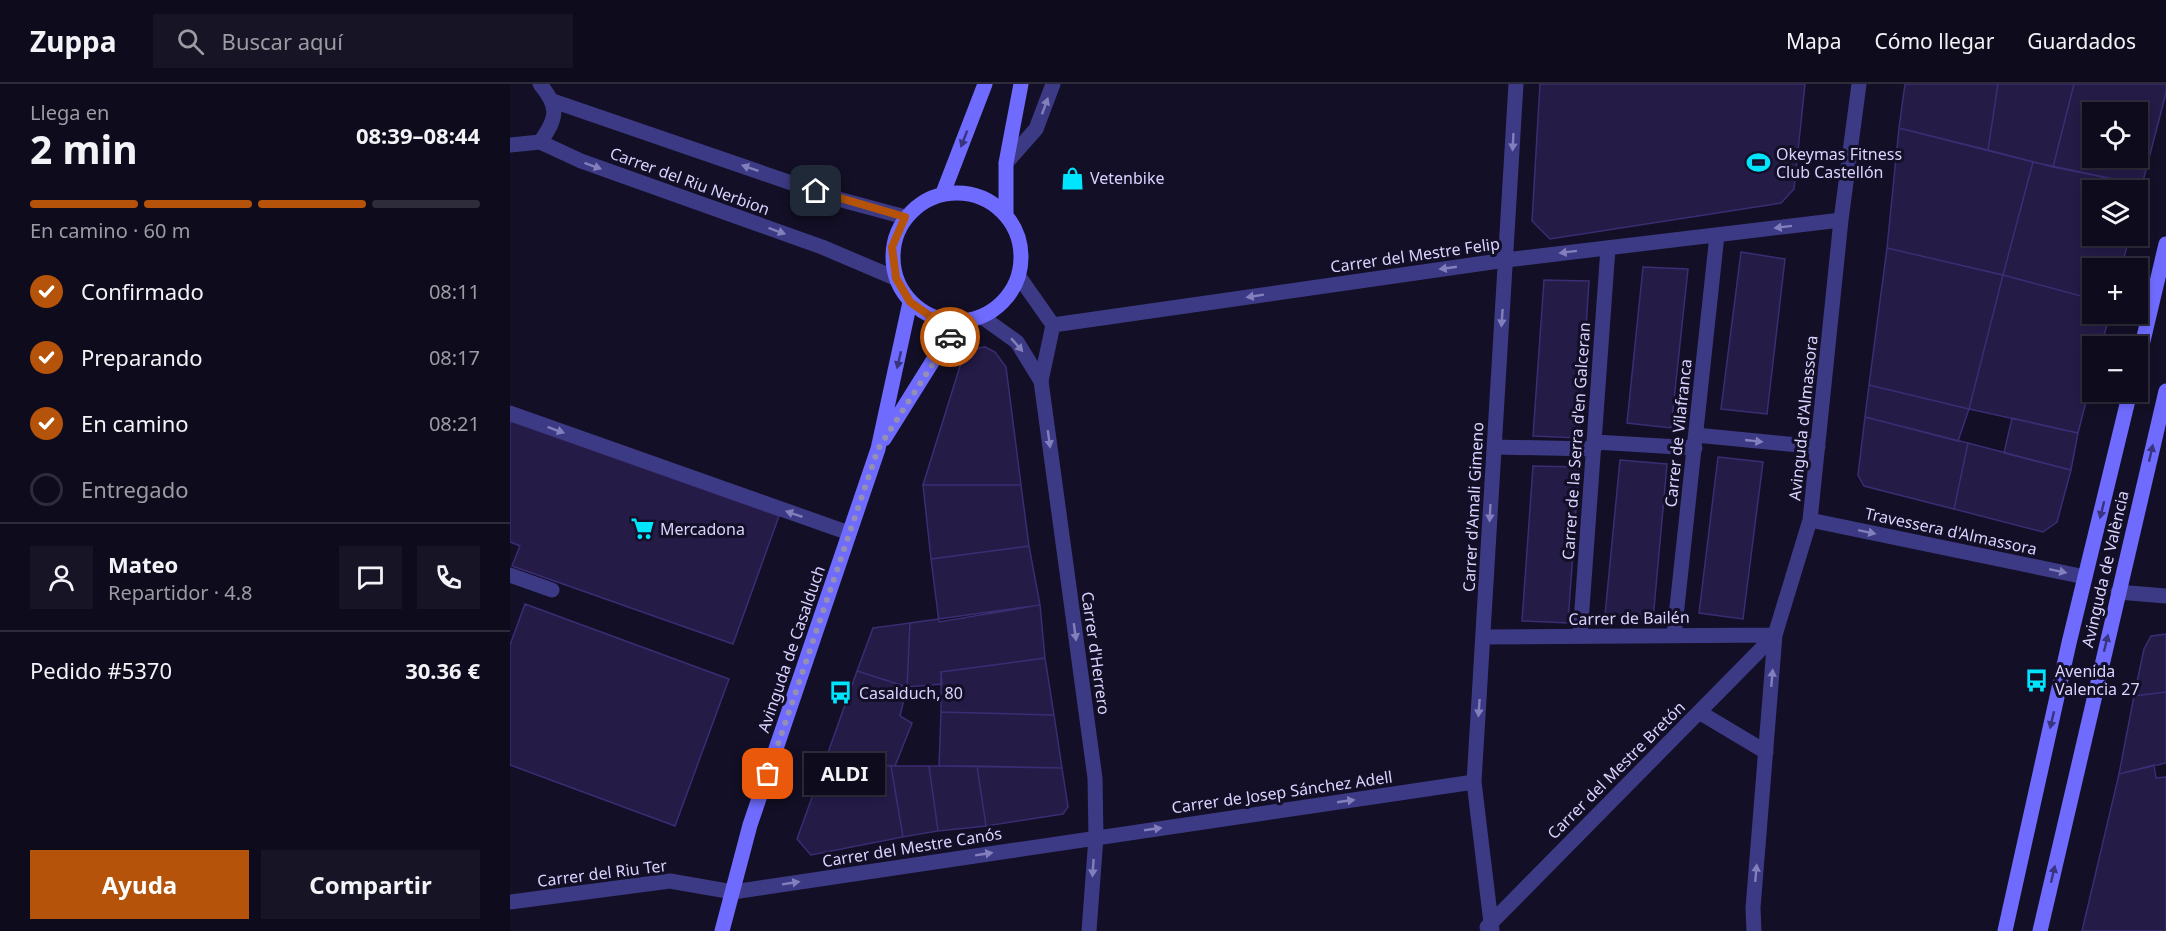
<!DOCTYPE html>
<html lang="es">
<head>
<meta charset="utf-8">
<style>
  :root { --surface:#0e0b1c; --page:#171425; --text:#f1f3f6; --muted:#9b9ba3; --line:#2e2b3b; --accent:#b45309 }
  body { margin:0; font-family:"Noto Sans",sans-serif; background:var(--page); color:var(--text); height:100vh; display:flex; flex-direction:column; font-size:22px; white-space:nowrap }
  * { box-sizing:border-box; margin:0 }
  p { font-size:20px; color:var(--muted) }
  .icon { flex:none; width:33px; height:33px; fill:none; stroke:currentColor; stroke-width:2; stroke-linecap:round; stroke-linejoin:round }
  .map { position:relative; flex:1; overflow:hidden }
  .panel { display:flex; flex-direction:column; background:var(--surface); width:510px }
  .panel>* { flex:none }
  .buttons { position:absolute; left:1572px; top:18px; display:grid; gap:12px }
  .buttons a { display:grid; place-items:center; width:66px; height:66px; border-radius:0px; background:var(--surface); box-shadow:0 3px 9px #0003,0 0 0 2px var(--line); font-size:30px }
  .pin { position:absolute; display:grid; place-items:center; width:51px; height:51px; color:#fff; margin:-26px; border-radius:12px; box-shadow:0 3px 9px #0006 }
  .courier { position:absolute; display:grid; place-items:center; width:60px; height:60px; margin:-30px; border:4px solid #b45309; border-radius:50%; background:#fff; color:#222; box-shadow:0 2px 8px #0007 }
  .bubble { position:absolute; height:42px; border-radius:0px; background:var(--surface); box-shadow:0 3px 9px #0003,0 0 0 2px var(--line); font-size:20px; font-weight:700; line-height:42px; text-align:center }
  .headline em { font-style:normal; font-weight:700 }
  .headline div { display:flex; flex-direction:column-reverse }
  .headline { display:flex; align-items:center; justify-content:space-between; height:102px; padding:0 30px }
  h1 { font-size:39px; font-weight:700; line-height:45px }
  .bar { display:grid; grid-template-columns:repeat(4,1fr); gap:9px 6px; align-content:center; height:72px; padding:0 30px }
  .bar i { height:8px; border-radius:4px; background:var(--line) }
  .bar .active { background:var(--accent) }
  .bar p { grid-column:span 4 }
  .line { display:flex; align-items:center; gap:15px; padding:0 30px; border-top:2px solid var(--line) }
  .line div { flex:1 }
  .round { display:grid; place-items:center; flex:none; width:63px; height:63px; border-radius:0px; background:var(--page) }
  ol { padding:0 30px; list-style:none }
  li { display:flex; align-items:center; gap:18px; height:66px }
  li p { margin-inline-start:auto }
  li .icon { padding:6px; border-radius:50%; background:var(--accent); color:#fff; stroke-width:4 }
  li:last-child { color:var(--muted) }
  li i { width:33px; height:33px; border:3px solid var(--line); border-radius:50% }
  .cta { display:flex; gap:12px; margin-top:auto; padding:12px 30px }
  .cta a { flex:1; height:69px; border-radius:0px; background:var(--accent); color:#fff; font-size:24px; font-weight:700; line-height:69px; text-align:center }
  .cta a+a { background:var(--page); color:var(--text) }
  header { display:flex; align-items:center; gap:36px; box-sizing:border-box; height:84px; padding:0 30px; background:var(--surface); border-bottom:2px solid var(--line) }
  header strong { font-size:28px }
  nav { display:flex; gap:33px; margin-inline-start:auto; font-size:21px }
  .search { width:420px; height:54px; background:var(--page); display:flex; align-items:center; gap:15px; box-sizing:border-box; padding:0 21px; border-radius:0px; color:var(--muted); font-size:22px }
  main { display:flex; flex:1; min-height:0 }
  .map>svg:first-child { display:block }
  .building { fill:#241b47; stroke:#3b2d73; stroke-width:1.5; fill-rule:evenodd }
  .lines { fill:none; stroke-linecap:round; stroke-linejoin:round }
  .service { stroke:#3d3a85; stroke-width:15 }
  .minor { stroke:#3d3a85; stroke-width:15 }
  .tertiary { stroke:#3d3a85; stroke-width:15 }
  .secondary { stroke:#6f6bff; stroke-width:15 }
  .oneway { fill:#837fbc }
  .oneway2 { fill:#38347d }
  .done { stroke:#948fb3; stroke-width:6; stroke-dasharray:0 10.8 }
  .route { stroke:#b45309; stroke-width:8 }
  .labels { text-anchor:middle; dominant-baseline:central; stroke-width:6; stroke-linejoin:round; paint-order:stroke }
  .poi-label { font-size:16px; fill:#d9d4ff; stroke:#130f26; text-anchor:start }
  .street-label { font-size:16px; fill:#d9d4ff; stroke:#130f26 }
</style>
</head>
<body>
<header>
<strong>Zuppa</strong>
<div class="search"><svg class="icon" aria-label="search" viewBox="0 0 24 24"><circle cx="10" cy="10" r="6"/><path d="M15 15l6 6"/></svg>Buscar aquí</div>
<nav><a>Mapa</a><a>Cómo llegar</a><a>Guardados</a></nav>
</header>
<main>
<section class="panel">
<div class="headline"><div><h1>2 min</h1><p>Llega en</p></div><em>08:39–08:44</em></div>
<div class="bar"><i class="active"></i><i class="active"></i><i class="active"></i><i></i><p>En camino · 60 m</p></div>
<ol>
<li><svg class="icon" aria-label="check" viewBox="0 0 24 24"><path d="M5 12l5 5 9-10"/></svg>Confirmado<p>08:11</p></li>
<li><svg class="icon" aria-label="check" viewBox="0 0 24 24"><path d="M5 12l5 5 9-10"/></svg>Preparando<p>08:17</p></li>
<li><svg class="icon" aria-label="check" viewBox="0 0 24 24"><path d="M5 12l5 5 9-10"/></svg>En camino<p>08:21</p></li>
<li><i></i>Entregado</li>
</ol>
<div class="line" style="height:108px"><a class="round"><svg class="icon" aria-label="person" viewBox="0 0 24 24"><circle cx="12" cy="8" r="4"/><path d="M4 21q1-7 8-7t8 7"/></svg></a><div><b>Mateo</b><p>Repartidor · 4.8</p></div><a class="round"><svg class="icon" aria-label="chat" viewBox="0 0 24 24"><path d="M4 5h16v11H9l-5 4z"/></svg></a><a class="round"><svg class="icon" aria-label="phone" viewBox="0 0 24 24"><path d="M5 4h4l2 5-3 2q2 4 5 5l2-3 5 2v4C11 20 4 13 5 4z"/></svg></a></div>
<div class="line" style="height:78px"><div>Pedido #5370</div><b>30.36 €</b></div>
<div class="cta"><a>Ayuda</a><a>Compartir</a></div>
</section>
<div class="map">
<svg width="1656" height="847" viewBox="0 0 1656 847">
  <rect width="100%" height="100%" fill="#130f26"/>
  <path class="building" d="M1030,0H1295L1284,105L1271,119L1040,155L1022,137Z
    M1395,0H1488L1478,66L1389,44Z
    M1488,0H1564L1543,83L1478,66Z
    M1564,0H1656V9L1632,101L1543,83ZM1582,28H1628V74H1582Z
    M1389,44L1523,78L1493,191L1377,164Z
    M1523,78L1632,101L1628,120V106H1582V152H1620L1611,184H1582V215L1493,191Z
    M1377,164L1493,191L1459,325L1359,301Z
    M1231,168L1275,175L1257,330L1211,325Z
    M1133,183L1178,185L1161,344L1117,339Z
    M1493,191L1582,215V230H1600L1591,262H1582V294L1568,349L1459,325Z
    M1034,196L1079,197L1069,354L1023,352Z
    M475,263L485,268L496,283L511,401H413L450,282L461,265Z
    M1359,301L1459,325L1448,357L1355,333Z
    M1355,333L1458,359L1444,425L1354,402L1348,391Z
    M1502,334L1568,349L1561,386L1494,369Z
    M0,337L269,432L223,560L2,482L10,462L0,458Z
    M1458,359L1561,386L1547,438L1533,448L1444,425Z
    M1208,373L1253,378L1233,535L1189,529Z
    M1110,376L1157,380L1143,536L1095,531Z
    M1023,382L1069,383L1058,539L1012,537Z
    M413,401H511L519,462L421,475Z
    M519,462L530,521L429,538L421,475Z
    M15,520L219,595L165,742L0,681V561Z
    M530,521L535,574L431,588L432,600L397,603L400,539Z
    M400,539L397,603L347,587L363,544Z
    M1656,550V608L1624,612L1634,565L1641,552Z
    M535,574L544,631L431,628V588Z
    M347,587L397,603L390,632L402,639L385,682L315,677Z
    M1656,608V679L1609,690L1624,612Z
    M431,628L544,631L552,684L429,682Z
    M315,677L381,682L393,753L301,771L287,755Z
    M1644,681L1646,694L1656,693V847H1572L1609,690Z
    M381,682H419L428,747L393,753Z
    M419,682H467L476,742L428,747Z
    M467,682L552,684L558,723L553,730L476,742Z"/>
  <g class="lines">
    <path class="service" d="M0,329L339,449
      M0,491L42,506"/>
    <path class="minor" d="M43,17L328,115L395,133
      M30,58L71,77L312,163L385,194
      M0,61L30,58C48,33 49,23 30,0
      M496,79L526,45L543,0
      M510,194L543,241
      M543,241L996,176L1331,136
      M531,297L543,241
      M1186,351L1308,363
      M1085,358L1185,364
      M984,363L1084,365
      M1300,436L1575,493
      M1608,508L1656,512
      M1164,551L1207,151
      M1070,552L1098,164
      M973,553L1265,551
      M1189,628L1256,668
      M0,818L160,797L223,808L964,698
      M977,843L1265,551
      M982,847L964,698L1006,0
      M1244,847L1243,824L1265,551L1300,436L1331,136L1349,0"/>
    <path class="tertiary" d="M472,233L507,258L531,297L585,694L586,753L579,847"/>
    <path class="secondary" d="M383 173a64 64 0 1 1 128 0a64 64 0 1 1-128 0Z
      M433,109L475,0
      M496,129V79L511,0
      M1628,278L1656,160
      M374,355L424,275L451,238
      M212,847L240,741L368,365L400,218
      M1495,847L1559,559L1620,308
      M1530,847L1656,307"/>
  </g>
  <defs><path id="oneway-solid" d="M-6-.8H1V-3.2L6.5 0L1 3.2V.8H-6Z" transform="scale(1.5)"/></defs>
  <g class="oneway">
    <use href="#oneway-solid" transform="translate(535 22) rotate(-70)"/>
    <use href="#oneway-solid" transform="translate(1003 58) rotate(93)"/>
    <use href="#oneway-solid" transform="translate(83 82) rotate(20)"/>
    <use href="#oneway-solid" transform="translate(240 84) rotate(-161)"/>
    <use href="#oneway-solid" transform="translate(1273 143) rotate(173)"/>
    <use href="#oneway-solid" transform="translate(267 147) rotate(20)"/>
    <use href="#oneway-solid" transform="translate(1058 168) rotate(173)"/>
    <use href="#oneway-solid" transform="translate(938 184) rotate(172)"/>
    <use href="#oneway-solid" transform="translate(745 212) rotate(171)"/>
    <use href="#oneway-solid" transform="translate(992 234) rotate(94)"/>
    <use href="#oneway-solid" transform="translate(507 261) rotate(49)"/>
    <use href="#oneway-solid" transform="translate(46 346) rotate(20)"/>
    <use href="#oneway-solid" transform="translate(539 355) rotate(82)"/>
    <use href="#oneway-solid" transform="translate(1244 357) rotate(6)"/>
    <use href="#oneway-solid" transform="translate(980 429) rotate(93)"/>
    <use href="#oneway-solid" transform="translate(284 430) rotate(-161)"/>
    <use href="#oneway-solid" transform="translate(1357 448) rotate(12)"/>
    <use href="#oneway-solid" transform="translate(1548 487) rotate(12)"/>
    <use href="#oneway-solid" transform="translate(565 548) rotate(82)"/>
    <use href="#oneway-solid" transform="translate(1262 594) rotate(-85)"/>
    <use href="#oneway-solid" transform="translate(969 624) rotate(94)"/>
    <use href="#oneway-solid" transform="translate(836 717) rotate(-8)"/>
    <use href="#oneway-solid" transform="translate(643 745) rotate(-8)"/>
    <use href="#oneway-solid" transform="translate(474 770) rotate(-9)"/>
    <use href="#oneway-solid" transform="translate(583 784) rotate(94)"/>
    <use href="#oneway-solid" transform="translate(1246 789) rotate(-85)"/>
    <use href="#oneway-solid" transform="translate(281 799) rotate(-9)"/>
  </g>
  <g class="oneway2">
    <use href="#oneway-solid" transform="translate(454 55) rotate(111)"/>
    <use href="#oneway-solid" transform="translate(389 276) rotate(103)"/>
    <use href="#oneway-solid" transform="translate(1641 369) rotate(-77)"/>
    <use href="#oneway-solid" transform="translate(1592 426) rotate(104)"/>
    <use href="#oneway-solid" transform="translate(1596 559) rotate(-77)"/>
    <use href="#oneway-solid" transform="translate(1542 636) rotate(103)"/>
    <use href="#oneway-solid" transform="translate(1543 790) rotate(-77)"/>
  </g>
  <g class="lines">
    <path class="done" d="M258,690L368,365L440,253"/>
    <path class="route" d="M306,107L395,133L382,163L386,194L400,218L423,234L451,238L440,253"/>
  </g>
  <defs>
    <symbol id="stadium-bare" viewBox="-9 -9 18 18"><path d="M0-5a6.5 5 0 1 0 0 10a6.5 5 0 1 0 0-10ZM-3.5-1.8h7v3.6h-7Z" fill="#00e5ff" stroke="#130f26" stroke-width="2.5" paint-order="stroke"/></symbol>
    <symbol id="shop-bare" viewBox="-9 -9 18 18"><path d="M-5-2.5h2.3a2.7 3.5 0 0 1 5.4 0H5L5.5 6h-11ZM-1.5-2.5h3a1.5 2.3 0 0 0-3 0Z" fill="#00e5ff" stroke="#130f26" stroke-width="2.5" paint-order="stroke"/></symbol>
    <symbol id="supermarket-bare" viewBox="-9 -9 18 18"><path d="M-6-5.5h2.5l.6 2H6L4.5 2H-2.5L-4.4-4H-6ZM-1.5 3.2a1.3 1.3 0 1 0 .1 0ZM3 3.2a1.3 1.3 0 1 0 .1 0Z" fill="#00e5ff" stroke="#130f26" stroke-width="2.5" paint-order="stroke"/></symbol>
    <symbol id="bus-bare" viewBox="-9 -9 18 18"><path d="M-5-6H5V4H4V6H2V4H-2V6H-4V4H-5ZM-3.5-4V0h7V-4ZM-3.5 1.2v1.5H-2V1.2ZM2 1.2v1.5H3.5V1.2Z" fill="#00e5ff" stroke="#130f26" stroke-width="2.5" paint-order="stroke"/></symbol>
  </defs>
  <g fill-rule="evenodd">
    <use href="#stadium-bare" x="1232" y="62" width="33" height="33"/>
    <use href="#shop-bare" x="546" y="78" width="33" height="33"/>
    <use href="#supermarket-bare" x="116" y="428" width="33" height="33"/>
    <use href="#bus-bare" x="1510" y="580" width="33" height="33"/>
    <use href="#bus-bare" x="314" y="592" width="33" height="33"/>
  </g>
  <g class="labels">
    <g class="poi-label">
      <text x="1266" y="70">Okeymas Fitness<tspan x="1266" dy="18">Club Castellón</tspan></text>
      <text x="580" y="94">Vetenbike</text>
      <text x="150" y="445">Mercadona</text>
      <text x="1545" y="587">Avenida<tspan x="1545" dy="18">Valencia 27</tspan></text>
      <text x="349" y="609">Casalduch, 80</text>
    </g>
    <g class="street-label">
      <text transform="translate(180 97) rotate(20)">Carrer del Riu Nerbion</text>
      <text transform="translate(905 171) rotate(-8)">Carrer del Mestre Felip</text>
      <text transform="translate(1293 334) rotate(-84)">Avinguda d'Almassora</text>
      <text transform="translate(1168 349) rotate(-84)">Carrer de Vilafranca</text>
      <text transform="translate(1066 357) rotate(-86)">Carrer de la Serra d'en Galceran</text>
      <text transform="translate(963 423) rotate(-87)">Carrer d'Amali Gimeno</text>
      <text transform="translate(1441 447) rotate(12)">Travessera d'Almassora</text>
      <text transform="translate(1595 485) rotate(-77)">Avinguda de València</text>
      <text transform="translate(1119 534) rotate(-1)">Carrer de Bailén</text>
      <text transform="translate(281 565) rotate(-71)">Avinguda de Casalduch</text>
      <text transform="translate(586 569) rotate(82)">Carrer d'Herrero</text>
      <text transform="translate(1106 686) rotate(-45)">Carrer del Mestre Bretón</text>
      <text transform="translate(772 708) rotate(-8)">Carrer de Josep Sánchez Adell</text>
      <text transform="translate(402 763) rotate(-9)">Carrer del Mestre Canós</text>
      <text transform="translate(92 789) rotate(-7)">Carrer del Riu Ter</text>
    </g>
  </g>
</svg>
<div class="buttons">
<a><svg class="icon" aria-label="locate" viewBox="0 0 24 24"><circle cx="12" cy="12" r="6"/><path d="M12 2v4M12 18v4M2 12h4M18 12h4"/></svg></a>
<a><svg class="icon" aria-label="layers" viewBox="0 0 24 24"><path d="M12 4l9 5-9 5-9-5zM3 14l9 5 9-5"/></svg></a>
<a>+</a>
<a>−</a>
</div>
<div class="pin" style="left:258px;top:690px;background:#ea580c"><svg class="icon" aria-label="bag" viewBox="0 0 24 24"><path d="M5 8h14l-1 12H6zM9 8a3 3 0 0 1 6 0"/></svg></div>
<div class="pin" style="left:306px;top:107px;background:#1f2937"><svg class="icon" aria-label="home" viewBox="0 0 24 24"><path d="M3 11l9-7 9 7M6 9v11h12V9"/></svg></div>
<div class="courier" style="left:440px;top:253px"><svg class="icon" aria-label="car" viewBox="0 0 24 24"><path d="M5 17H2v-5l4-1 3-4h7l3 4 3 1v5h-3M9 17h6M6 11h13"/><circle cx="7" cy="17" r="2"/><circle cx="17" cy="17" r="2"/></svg></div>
<div class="bubble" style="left:294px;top:669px;width:81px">ALDI</div>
</div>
</main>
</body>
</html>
